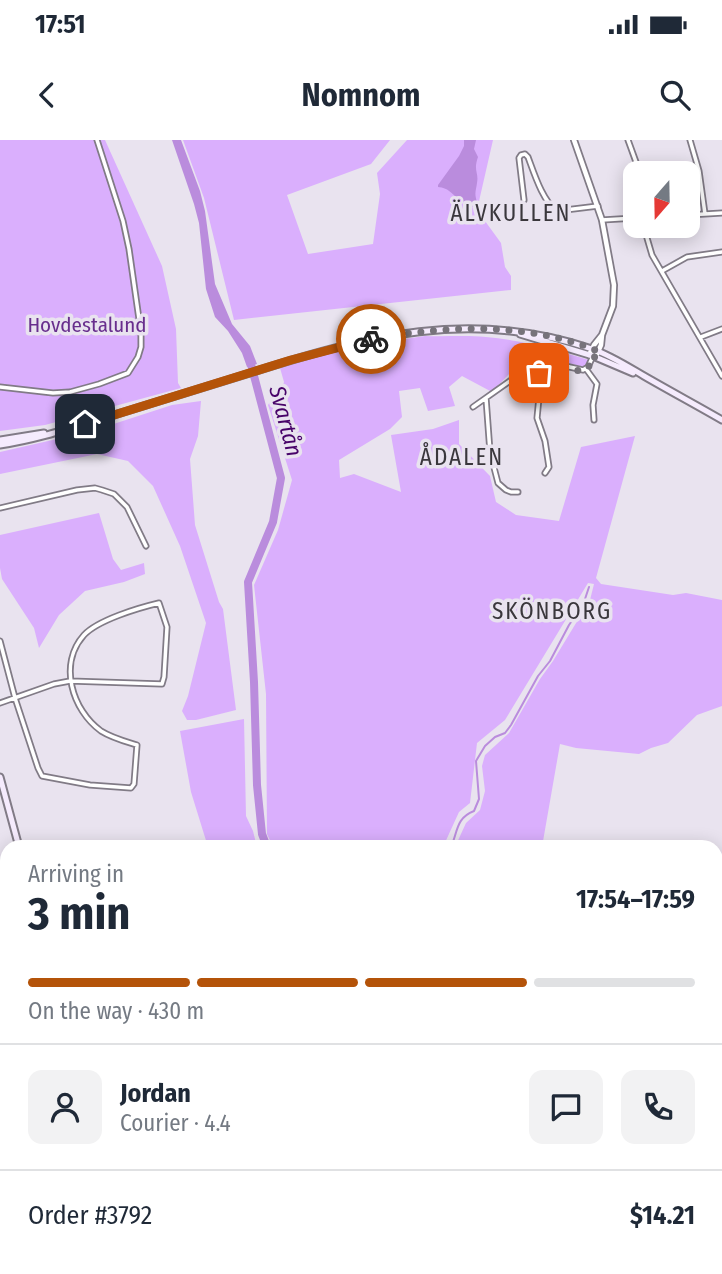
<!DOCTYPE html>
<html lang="en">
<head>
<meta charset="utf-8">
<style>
  :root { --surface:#fff; --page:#f2f2f3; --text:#1f2937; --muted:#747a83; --line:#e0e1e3; --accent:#b45309 }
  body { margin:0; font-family:"Fira Sans Condensed",sans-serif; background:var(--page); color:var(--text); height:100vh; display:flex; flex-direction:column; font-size:26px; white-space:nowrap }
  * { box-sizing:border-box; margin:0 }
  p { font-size:23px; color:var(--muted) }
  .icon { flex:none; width:38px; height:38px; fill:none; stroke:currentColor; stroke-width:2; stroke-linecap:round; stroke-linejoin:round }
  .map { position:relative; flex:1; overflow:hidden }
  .drawer { position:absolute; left:0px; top:700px; width:723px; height:434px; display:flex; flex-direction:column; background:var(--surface); border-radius:21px 21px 0 0; box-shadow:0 4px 18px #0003 }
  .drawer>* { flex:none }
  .needle { width:46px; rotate:200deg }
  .fabs { position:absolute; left:623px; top:21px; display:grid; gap:14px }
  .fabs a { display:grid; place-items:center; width:77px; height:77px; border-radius:14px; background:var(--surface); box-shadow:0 4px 18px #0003; font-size:35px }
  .pin { position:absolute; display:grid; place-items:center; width:60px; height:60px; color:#fff; margin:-30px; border-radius:14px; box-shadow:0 4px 10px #0006 }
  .courier { position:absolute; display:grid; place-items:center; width:70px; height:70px; margin:-35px; border:5px solid #b45309; border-radius:50%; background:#fff; color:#222; box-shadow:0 2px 9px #0007 }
  .head em { font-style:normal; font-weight:700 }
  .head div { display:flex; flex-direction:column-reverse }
  .head { display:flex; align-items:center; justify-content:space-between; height:119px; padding:0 28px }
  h1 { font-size:46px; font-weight:700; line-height:52px }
  .bar { display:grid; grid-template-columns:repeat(4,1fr); gap:10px 7px; align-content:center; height:84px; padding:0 28px }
  .bar i { height:9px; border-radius:5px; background:var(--line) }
  .bar .selected { background:var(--accent) }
  .bar p { grid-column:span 4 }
  .line { display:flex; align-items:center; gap:18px; padding:0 28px; border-top:2px solid var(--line) }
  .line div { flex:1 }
  .round { display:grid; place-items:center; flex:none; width:74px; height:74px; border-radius:14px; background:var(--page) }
  .status { display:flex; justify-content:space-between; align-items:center; height:49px; padding:0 35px; background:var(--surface); direction:ltr }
  .status svg { height:19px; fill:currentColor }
  header { display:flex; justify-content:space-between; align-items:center; height:91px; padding:0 28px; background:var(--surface); font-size:32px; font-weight:700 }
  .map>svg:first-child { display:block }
  .green { fill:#daaffd }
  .water { fill:#ba8cdd }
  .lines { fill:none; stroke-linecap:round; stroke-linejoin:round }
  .stream { stroke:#ba8cdd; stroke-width:2 }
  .river { stroke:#ba8cdd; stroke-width:8 }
  .minor-casing { stroke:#817b86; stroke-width:7 }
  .tertiary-casing { stroke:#817b86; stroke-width:8 }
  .secondary-casing { stroke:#817b86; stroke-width:9 }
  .minor { stroke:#fff; stroke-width:3.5 }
  .tertiary { stroke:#fff; stroke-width:4.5 }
  .secondary { stroke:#f5ebfd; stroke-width:5 }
  .done { stroke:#77737b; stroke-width:7; stroke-dasharray:0 12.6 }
  .route { stroke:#b45309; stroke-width:9 }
  .labels { text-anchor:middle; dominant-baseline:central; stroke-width:7; stroke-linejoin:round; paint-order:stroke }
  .park-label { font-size:21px; fill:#682e8d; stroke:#e9e3ef }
  .neighbourhood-label { font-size:23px; letter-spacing:2px; fill:#3a373c; stroke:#e9e3ef }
  .water-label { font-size:23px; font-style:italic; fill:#480469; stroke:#e9e3ef }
</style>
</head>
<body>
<div class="status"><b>17:51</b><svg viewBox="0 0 49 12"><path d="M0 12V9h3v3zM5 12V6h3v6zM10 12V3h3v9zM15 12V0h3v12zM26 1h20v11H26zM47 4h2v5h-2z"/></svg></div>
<header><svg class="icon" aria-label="back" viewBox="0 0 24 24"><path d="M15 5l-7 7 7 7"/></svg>Nomnom<svg class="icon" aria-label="search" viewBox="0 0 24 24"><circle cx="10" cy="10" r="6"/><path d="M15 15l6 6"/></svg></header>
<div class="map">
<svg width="722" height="1134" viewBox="0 0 722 1134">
  <rect width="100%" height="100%" fill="#e9e3ef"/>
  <path class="green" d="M0,0H105L162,126L176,189L178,243L181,248L45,285L0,291Z
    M183,0H390L371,24L287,55L308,114L373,104L380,54L377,33L407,0H493L477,70L501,103L505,127L511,136V150L234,180L204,58Z
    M425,196C445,197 466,195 486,197C521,200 555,210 589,220L585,227L550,219L525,226L514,235L511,232L492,252L462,236L449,247L455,266L428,271L420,248L399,251L402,277L390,289L339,320L340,338L354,334L401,352L391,295L433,289L459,280V304L490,336L496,362L516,375L559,381L581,307L635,296L596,438L601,444L673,455L686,453L722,460V566L697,575L668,603L651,608L639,614L576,608L560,604L542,707H455L466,683L480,670L485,651L482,626L485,615L509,593L540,539L553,521L590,460L594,444L588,443L505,580L477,603L470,663L459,672L443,707H273L267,694L266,554L254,445L278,390L292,340L268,265L275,254L280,253L284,242L280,228C328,212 375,203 425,196Z
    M201,261L198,296L190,319L195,385L219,462L223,469L236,570L196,580H187L182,571L188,556L206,483L180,406L153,346L128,321L97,314L0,334V312L92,291L172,265Z
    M99,373L113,419L121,430L144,423L145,434L124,442L85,451L59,475L39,508L34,488L2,439L0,428V395Z
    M244,579L246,676L253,691L257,707H208L191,652L180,591Z
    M416,1127H584L582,1129L584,1134H421Z"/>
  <path class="water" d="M172,0H181L200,51L205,71L215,144L232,184L250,206L257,224L247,227L242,213L228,191L215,177L206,149L199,83L194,64Z
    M464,0H476L474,9L478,17C473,31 479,32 477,43C476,51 474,53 477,62L474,67H472C467,62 463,62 458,58C450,53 449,48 438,47V45L459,16L464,6Z"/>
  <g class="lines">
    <path class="stream" d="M451,707C458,691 456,678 474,671L479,659L476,621L485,606L495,597L505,593L511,585L538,536L550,521L569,485L583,465L589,447
      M105,1127L107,1129L151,1134
      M156,1134L164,1127"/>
    <path class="river" d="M249,217L281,338L273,382L248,442L254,542L257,645L262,694L267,707
      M404,1127L409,1134"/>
    <defs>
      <path id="minor" d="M628,0L640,33
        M690,0L699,31L705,74
        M524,60L519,18L521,15L525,14L528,17C534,33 543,62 557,71L598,66
        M688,75L722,73
        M602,80L635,78
        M647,86V98L652,115L722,236
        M662,131L687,117L722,112
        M701,197L722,189
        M537,224L540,247L537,278L545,301L549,327L545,333
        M586,229L597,244L593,265L594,280
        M0,247L53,253L70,252L99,244L128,233L138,217L141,207V193L129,109L123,81L97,0
        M486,258L490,312L498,343L506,350L511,352H518
        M473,267L524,231L537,224L552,223L583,230L588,227L593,216
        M0,368L77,350L95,348L102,350L114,354L127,367L146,406
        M0,501L15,558L38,628L42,636L90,645L131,648L134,644L137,605C124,601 112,598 101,591C72,570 58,524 84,495C98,480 138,468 159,463L167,487L164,537L162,544L70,541L54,544L0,563
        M0,928L7,990
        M0,1101H7
        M23,1127L24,1134"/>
      <path id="tertiary" d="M574,0L602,80L614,145L613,166L602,195L601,205L597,214
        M589,215L594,205L602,195"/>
      <path id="secondary" d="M520,194L593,216L633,233
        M0,300L44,293
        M0,305C33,300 65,290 98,280C148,265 199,249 250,233C366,196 471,168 592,209C610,215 627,226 644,236C670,251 696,265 722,280
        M0,637L19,707
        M74,1127L75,1134"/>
    </defs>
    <use href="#minor" class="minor-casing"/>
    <use href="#tertiary" class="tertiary-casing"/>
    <use href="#secondary" class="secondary-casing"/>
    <use href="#minor" class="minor"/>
    <use href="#tertiary" class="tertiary"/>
    <use href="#secondary" class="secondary"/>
  </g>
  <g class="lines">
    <path class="done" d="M371,199C446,186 525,181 598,211L596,218L593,216C592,218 590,226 588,227C580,236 564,225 555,223C548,222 543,223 537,225L539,233"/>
    <path class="route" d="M85,284L291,220L371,199"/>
  </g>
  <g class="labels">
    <g class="park-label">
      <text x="87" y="185">Hovdestalund</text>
    </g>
    <g class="neighbourhood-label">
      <text x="511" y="73">ÄLVKULLEN</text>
      <text x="462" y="317">ÅDALEN</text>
      <text x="552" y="471">SKÖNBORG</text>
    </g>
    <g class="water-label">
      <text transform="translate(286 281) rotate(75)">Svartån</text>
    </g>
  </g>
</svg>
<div class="fabs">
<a><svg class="needle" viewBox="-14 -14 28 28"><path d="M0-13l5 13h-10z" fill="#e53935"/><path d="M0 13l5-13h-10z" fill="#747a83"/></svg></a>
</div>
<div class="pin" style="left:539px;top:233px;background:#ea580c"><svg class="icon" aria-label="bag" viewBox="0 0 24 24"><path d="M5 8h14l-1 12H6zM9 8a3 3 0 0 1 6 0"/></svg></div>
<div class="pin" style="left:85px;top:284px;background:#1f2937"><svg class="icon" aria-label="home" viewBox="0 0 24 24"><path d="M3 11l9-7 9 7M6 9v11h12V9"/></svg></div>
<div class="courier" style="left:371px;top:199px"><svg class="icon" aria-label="bike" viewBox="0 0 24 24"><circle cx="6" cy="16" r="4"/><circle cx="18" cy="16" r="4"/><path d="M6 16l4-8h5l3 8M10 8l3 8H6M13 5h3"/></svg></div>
<section class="drawer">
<div class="head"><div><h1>3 min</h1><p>Arriving in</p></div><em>17:54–17:59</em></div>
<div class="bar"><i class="selected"></i><i class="selected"></i><i class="selected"></i><i></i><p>On the way · 430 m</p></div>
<div class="line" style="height:126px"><a class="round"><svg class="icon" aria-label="person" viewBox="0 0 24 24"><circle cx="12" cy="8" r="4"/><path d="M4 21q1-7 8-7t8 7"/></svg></a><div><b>Jordan</b><p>Courier · 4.4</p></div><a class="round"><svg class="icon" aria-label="chat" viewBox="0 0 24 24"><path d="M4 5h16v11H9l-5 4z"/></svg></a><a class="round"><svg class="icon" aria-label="phone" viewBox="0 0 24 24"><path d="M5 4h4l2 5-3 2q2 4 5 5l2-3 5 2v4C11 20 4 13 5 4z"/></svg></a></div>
<div class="line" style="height:91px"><div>Order #3792</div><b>$14.21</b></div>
</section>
</div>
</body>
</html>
